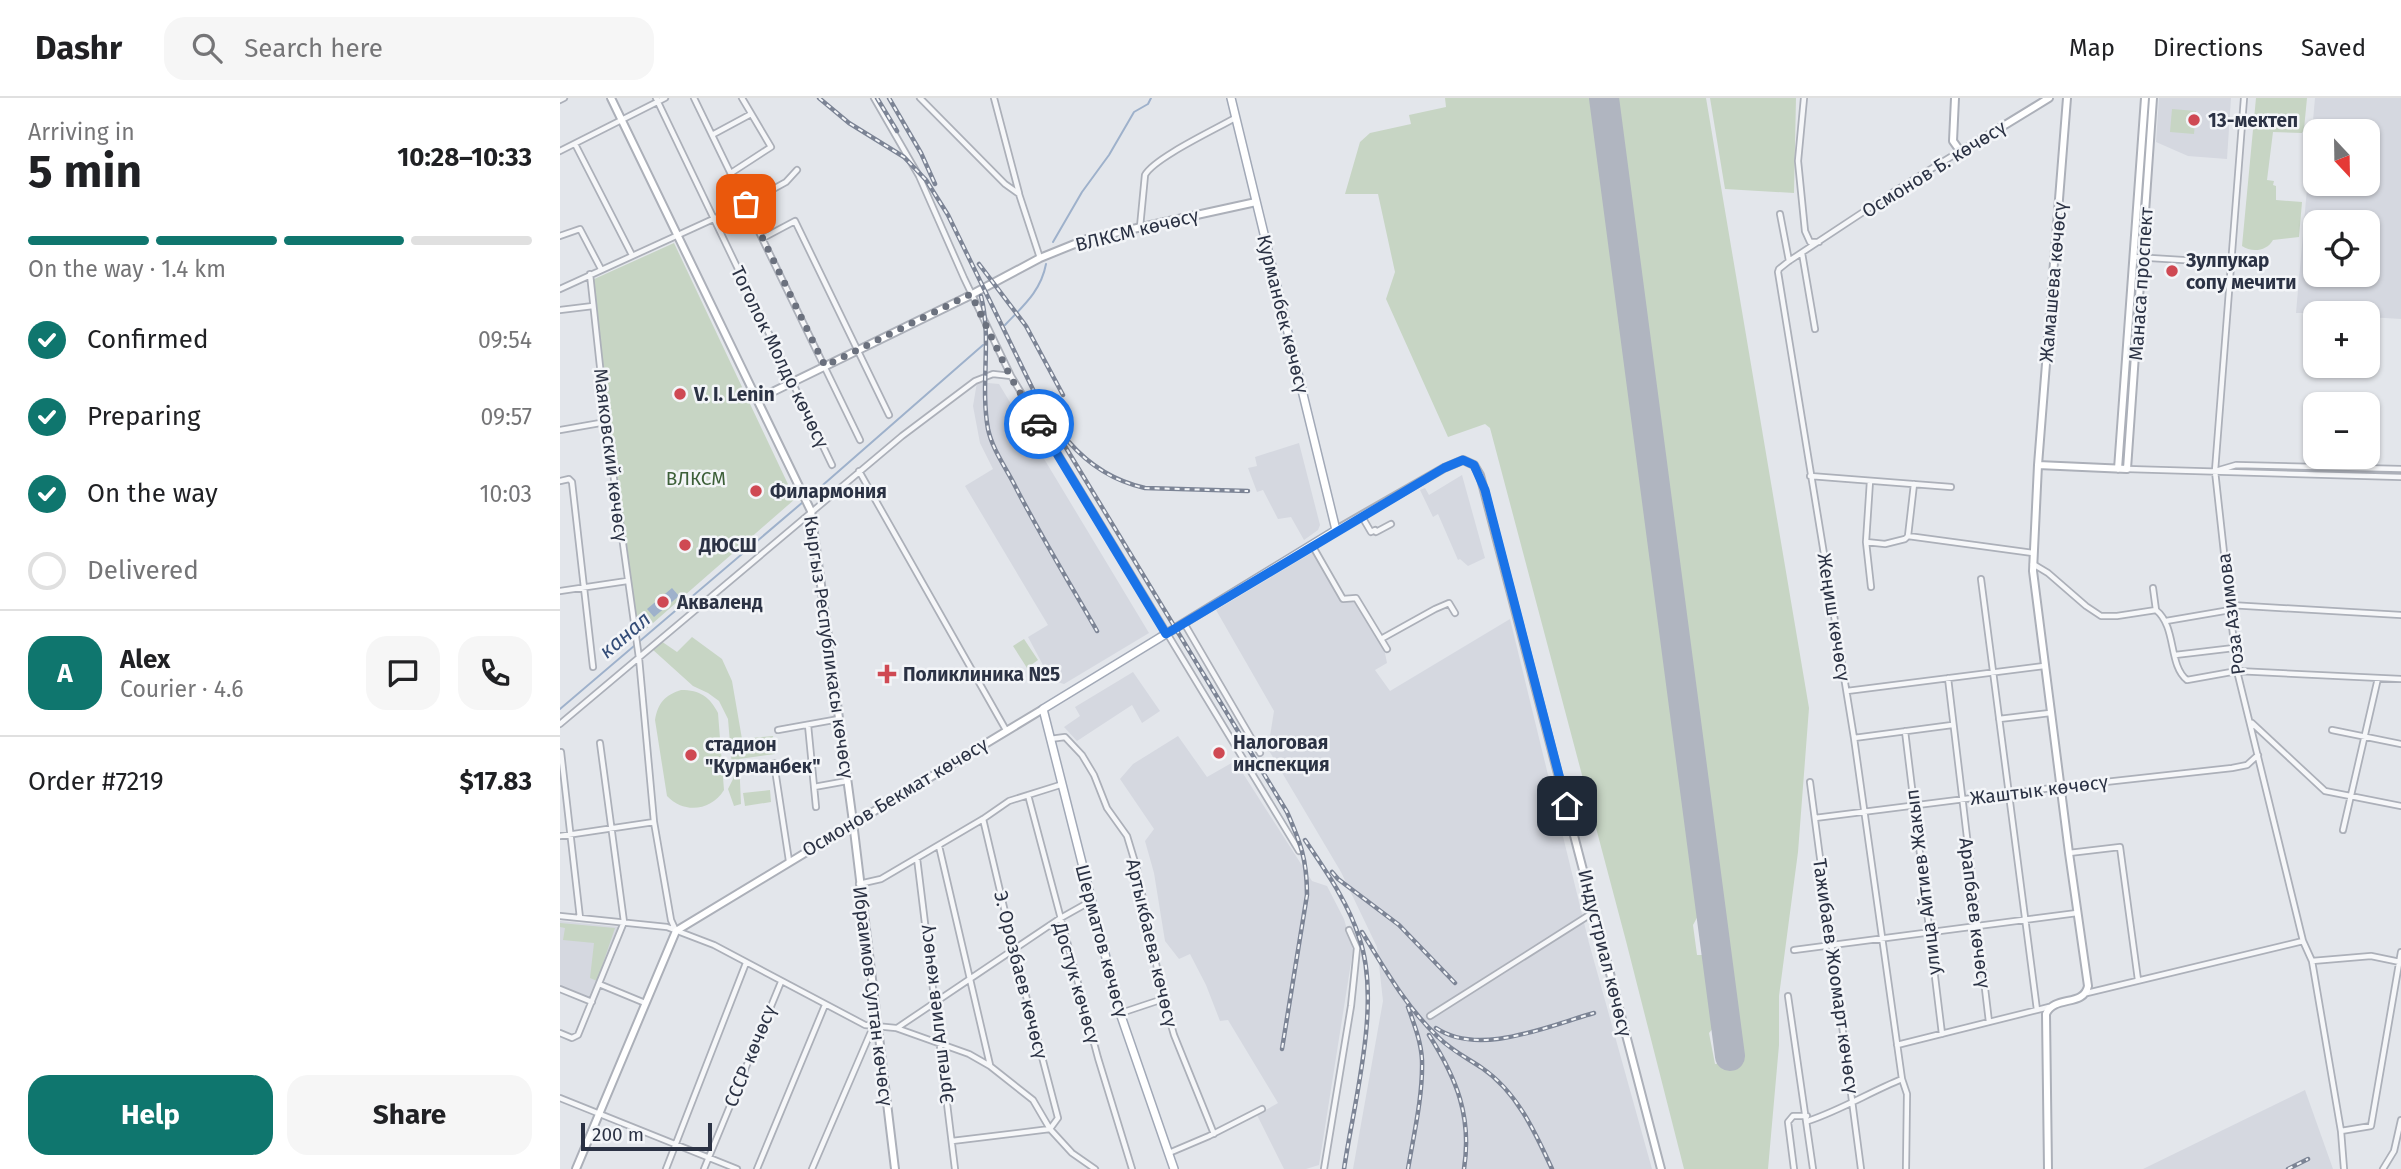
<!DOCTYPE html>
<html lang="en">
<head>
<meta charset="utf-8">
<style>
  :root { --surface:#fff; --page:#f6f6f6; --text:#202124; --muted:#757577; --line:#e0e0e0; --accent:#0f766e }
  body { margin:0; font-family:"Fira Sans",sans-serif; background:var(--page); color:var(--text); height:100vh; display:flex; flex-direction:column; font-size:26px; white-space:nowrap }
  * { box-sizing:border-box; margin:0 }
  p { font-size:23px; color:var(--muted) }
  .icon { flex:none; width:38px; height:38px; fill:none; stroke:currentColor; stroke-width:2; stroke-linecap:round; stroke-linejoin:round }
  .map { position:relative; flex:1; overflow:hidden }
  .sheet { display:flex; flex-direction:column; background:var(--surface); width:560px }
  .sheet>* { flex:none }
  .needle { width:46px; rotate:158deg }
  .tools { position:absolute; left:1743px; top:21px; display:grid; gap:14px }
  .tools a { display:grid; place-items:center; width:77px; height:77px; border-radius:14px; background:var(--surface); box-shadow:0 2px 5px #0004; font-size:35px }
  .scale { position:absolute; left:21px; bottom:18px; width:131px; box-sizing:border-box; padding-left:7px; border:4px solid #2b3244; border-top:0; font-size:19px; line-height:24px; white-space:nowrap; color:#2b3244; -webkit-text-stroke:5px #f3f5f8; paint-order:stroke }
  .pin { position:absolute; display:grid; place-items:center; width:60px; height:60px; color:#fff; margin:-30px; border-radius:14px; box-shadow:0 4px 10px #0006 }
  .courier { position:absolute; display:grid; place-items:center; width:70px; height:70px; margin:-35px; border:5px solid #1a73e8; border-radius:50%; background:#fff; color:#222; box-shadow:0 2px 9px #0007 }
  .head em { font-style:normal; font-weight:700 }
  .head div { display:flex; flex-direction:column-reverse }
  .head { display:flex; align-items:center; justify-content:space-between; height:119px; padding:0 28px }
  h1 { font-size:46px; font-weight:700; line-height:52px }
  .bar { display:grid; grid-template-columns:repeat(4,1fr); gap:10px 7px; align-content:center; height:84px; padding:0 28px }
  .bar i { height:9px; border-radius:5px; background:var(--line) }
  .bar .selected { background:var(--accent) }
  .bar p { grid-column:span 4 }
  .line { display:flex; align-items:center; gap:18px; padding:0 28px; border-top:2px solid var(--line) }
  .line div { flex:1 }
  .round { display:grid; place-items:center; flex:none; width:74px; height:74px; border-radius:21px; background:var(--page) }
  ol { padding:0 28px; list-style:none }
  li { display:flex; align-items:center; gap:21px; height:77px }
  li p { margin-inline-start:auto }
  li .icon { padding:7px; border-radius:50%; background:var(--accent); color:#fff; stroke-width:4 }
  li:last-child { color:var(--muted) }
  li i { width:38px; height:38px; border:4px solid var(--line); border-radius:50% }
  .primary-button { display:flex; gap:14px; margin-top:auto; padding:14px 28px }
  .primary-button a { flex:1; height:80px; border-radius:21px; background:var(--accent); color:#fff; font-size:28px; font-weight:700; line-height:80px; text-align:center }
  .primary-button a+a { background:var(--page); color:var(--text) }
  header { display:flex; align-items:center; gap:42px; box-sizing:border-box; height:98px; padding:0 35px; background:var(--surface); border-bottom:2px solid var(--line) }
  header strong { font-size:33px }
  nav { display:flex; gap:38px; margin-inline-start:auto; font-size:24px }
  .search { width:490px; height:63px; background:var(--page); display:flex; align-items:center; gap:18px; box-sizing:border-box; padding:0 24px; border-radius:21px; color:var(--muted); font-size:26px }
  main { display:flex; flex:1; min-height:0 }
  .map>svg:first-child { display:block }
  .built { fill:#d5d8e0; fill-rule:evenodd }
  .green { fill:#c7d5c4 }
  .water { fill:#9eb1cb }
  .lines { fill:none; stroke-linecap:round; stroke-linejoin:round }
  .stream { stroke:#9eb1cb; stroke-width:2 }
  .runway { stroke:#b0b5c0; stroke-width:30 }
  .street-casing { stroke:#acb0b9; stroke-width:8 }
  .secondary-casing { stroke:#acb0b9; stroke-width:10 }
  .primary-casing { stroke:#a2a9b7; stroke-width:10 }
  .street { stroke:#f6f7f9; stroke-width:4.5 }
  .secondary { stroke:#fff; stroke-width:6 }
  .primary { stroke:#fff; stroke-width:7 }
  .rail-casing { stroke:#7c8495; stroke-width:4.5 }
  .rail { stroke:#f3f5f8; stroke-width:2; stroke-dasharray:5; stroke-linecap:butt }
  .done { stroke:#6b717e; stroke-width:7; stroke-dasharray:0 12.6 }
  .route { stroke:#1a73e8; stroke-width:9 }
  .poi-dot { fill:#cf4953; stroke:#f3f5f8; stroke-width:2.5 }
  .labels { text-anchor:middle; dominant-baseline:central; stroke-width:5; stroke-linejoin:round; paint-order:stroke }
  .poi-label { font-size:19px; font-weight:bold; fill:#2b3244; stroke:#f3f5f8; text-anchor:start }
  .street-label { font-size:19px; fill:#2b3244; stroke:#f3f5f8 }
  .park-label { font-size:19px; fill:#3c5f38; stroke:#f3f5f8 }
  .water-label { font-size:21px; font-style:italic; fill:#344d78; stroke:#f3f5f8 }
</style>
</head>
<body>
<header>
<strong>Dashr</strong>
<div class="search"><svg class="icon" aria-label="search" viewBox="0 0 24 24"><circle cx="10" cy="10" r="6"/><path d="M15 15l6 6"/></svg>Search here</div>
<nav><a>Map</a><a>Directions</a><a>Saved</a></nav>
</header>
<main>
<section class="sheet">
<div class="head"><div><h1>5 min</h1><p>Arriving in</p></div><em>10:28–10:33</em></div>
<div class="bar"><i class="selected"></i><i class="selected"></i><i class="selected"></i><i></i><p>On the way · 1.4 km</p></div>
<ol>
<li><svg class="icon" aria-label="check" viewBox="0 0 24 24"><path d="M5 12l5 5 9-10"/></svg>Confirmed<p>09:54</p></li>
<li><svg class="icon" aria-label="check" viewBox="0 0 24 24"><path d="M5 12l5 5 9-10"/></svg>Preparing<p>09:57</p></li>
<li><svg class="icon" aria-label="check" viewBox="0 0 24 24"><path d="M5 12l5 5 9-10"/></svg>On the way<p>10:03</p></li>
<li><i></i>Delivered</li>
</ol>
<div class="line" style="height:126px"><b class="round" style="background:var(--accent);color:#fff">A</b><div><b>Alex</b><p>Courier · 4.6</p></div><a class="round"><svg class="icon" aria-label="chat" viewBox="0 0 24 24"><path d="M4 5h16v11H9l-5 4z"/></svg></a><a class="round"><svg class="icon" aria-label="phone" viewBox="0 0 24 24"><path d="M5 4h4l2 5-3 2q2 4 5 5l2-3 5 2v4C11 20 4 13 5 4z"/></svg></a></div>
<div class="line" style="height:91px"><div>Order #7219</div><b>$17.83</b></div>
<div class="primary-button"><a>Help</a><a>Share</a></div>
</section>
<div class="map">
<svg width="1841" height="1071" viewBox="0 0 1841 1071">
  <rect width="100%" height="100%" fill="#e3e6eb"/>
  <path class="built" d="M1599,0H1671L1667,61L1628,58L1596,44Z
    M1755,0H1841V221L1808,219V215H1736ZM1755,33H1808V86H1755ZM1755,124H1808V177H1755Z
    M417,284L439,286L589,535L504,586L491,582L468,539L488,527L405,388L433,371L420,345L413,308Z
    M739,345L760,427L758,432L744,442L731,419L718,421L703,392L697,394L688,370L697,368L695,359Z
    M902,377L925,460L908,468L900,461L898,462L878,416L873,419L860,392L865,390L869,397Z
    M755,453L783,504L800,503L822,540L827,565L815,572L830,593L950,521L1029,845L1092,1071H793L823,903L817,849L781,774L708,651L714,613L656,512Z
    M573,574L600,613L582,625L572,607L517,643L504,629L520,618L515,609Z
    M618,638L647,679L675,663L752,783L767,788L784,821L793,852L759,1067L746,1071H724L697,1017L718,1005L668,922L660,923L646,887L630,856L619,861L605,843L594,775L585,743L594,731L560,681L573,666Z
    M0,823L59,829L31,900L0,888Z
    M1745,992L1773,1071H1583Z"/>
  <path class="green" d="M885,0H1032L1139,816L1133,827L1137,857H1145L1154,929L1149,935L1155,966L1181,962L1056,0H1146L1249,610L1238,754L1219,898V947L1208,1071H1124L1066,843L930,330L925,326L888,339L826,201L835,174L818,96H785L800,44L810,35L851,26L849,17L886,9Z
    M1150,0H1236L1234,95L1165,91Z
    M1696,0H1747L1744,31L1742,35L1713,34L1707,82L1714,83L1713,87L1716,88V102L1742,104L1739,139L1713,142C1707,153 1692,155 1682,148Z
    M1612,11L1636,13L1634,36L1610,34Z
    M114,145L235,401L77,539L65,467L32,182Z
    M132,539L162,561L172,583L182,641L213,638L215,656L179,661L181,706L174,708L168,691L173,681L168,621L159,603L148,595L133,588L92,551L101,543L117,554Z
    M464,541L478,562L467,570L453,548Z
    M121,592C140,592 150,599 158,615L164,692C151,713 124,716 107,698L95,622C98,605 105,597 121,592Z
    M210,692L211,704L185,708L183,695Z
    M0,825L55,830L37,883L30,880L34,845L3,842L5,830L0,829Z"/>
  <path class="water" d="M112,490L119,498L94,519L87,511Z"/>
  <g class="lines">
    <path class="stream" d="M493,144L522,94L549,57L574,14L588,6L591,0
      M445,227C463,208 481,193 486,166
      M248,400L423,247
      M0,611L243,404"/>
    <path class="runway" d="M1044,0L1170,958"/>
    <defs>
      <path id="street" d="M96,0L272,367
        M134,0L300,342
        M314,0L359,78L404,180L451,278
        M360,0L445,86L459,96L480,160
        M434,0L459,95
        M1244,0L1238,63L1245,133L1250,144H1259
        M1684,0L1655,373L1677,573L1743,843L1752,863L1781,1033L1784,1071
        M0,2L4,0
        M152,37L191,16
        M15,46L72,157
        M0,53L105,0
        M171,75L211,49L182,0
        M1220,116L1229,163
        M580,129L585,77C594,60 656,31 675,20
        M0,138L20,131L41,171
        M203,140L235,123L329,317
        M1242,155L1255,231
        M1574,159L1671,165
        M30,176L46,324L79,560L94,724L111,822L116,833
        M0,191L186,106L226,84L237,72
        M0,212L33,208
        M0,332L46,324
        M1567,371L1841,379
        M1659,372L1676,367L1841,371
        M299,373L446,632
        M1250,378L1391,389
        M0,383L9,381L12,384L33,569
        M801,417L811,434L815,432L816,434L831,426
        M1348,438L1354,386
        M1306,444L1310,383
        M752,447L783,501L796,500L827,551
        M1473,466L1488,475L1526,508L1541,518H1557L1596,512C1617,529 1608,567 1627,582L1677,573L1841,581
        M1421,481L1477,912
        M1311,489L1306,444L1325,446L1345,441L1348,438L1473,455
        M1593,490L1596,512
        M0,493L67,483
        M1670,507L1841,517
        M1606,523L1670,512
        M624,525L700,655
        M821,541L875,511L889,505L895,515
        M1615,557L1674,550
        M1388,580L1429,924
        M1287,593L1484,568
        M1439,621L1490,615
        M1692,625L1765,693L1841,708
        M0,626L342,338L415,283L433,276L451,278L739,753
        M248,627L256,709
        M218,632L279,621
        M1772,632L1841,646
        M1345,633L1382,936
        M1294,640L1392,627
        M490,641L505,639L522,657L534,677L547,710L567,738L577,771L602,895L614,937L654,1036
        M1,654L20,820
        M214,665L229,763
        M1250,684L1301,1071
        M254,689L287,683
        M468,697L538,960L572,1071
        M1255,720L1500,689L1672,670L1687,667L1698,657
        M1783,732L1818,580
        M0,738L94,724
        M379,748L430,967
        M1509,755L1560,749L1578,882
        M357,760L395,1071
        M299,786L321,781L423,721L449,703L500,687
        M0,818L107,829L154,847L305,927L336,930L409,956L430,968L473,1002L490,1031L512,1055L535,1071
        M1234,852L1517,815
        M1752,863L1811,858L1840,864
        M39,886L85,905
        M0,891L32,904
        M1527,895L1743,843
        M1228,898L1253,1071
        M561,915L603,901
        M870,918L1034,814
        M337,930L499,821L531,803
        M0,935L12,940L18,937L64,824L40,645
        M1337,947L1489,909
        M0,1000L177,1071
        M1248,1023C1281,1012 1310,994 1342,981
        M1781,1033L1811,1028L1841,854
        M392,1043L490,1031L498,1020L454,852L423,721
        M609,1055L649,1038L702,1011
        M106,1071L186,865
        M144,1071L221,884
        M197,1071L265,907
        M252,1071L310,936L317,928
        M764,1071L791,908L795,870L797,850L789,832
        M1234,1071L1228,1024L1233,1018H1247
        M1346,1071L1347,996L1342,981L1294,640L1218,174L1219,171L1229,163L1332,95L1402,52
        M1823,1071L1834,1053L1841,1022"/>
      <path id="secondary" d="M51,0L251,413L293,724L335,1071
        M1395,0L1393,43L1398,50L1404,52L1489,0
        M198,301L405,200L480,160L527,141L696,104
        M1478,367L1567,371L1593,0
        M1558,371L1585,0
        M776,432L884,370L903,362L914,367L920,377L1101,1071
        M16,1071L116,833L483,611
        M1488,1071L1486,916C1494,897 1524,909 1528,888L1509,755L1473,473L1478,367L1507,0"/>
      <path id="primary" d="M614,1071L560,915L483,611L776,432L671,0"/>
    </defs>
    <use href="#street" class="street-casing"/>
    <use href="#secondary" class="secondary-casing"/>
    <use href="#primary" class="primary-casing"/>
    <use href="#street" class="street"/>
    <use href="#secondary" class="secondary"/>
    <use href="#primary" class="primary"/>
    <defs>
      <path id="rail" d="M259,0L289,25L344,59L366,82L388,117L483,312L727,714C741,746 747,762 747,797L722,951
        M317,0L337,33
        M329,0L361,55L375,86
        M419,166L466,228L503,297
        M421,198C432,241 420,287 428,331C432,350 444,367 453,384C479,435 509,484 537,533
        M509,344C530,368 554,383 585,390L688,393
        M745,742C765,772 788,804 799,839C822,904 794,1003 784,1071
        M772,774L778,781L839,827L895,885
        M802,834C824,870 847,910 878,939C891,952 907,960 922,970C957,994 975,1034 992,1071
        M848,909C854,926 861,943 862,962C863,998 854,1035 848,1071
        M876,930C919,959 988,928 1034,915
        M869,937C897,981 912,1019 904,1071
        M1728,1071L1748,1061"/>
    </defs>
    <use href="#rail" class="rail-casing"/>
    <use href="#rail" class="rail"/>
  </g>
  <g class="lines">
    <path class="done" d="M186,106L265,268L411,196L450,278L479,326"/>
    <path class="route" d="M479,326L606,536L884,370L903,362L914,367L925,392L1007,708"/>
  </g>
  <g class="poi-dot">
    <circle cx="1634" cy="22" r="7"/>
    <circle cx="1612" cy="173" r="7"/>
    <circle cx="120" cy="296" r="7"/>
    <circle cx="196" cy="393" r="7"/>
    <circle cx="125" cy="447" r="7"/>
    <circle cx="103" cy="504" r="7"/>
    <path d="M323.5 565.5h7v7h7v7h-7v7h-7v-7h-7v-7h7z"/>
    <circle cx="659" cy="655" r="7"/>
    <circle cx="131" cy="657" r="7"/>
  </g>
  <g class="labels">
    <g class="poi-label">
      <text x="1648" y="22">13-мектеп</text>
      <text x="1626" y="162">Зулпукар<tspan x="1626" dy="22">сопу мечити</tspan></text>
      <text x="134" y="296">V. I. Lenin</text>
      <text x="210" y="393">Филармония</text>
      <text x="139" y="447">ДЮСШ</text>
      <text x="117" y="504">Акваленд</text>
      <text x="343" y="576">Поликлиника №5</text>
      <text x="673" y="644">Налоговая<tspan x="673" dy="22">инспекция</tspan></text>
      <text x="145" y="646">стадион<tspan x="145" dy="22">"Курманбек"</tspan></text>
    </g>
    <g class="street-label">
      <text transform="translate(1374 71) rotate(-32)">Осмонов Б. көчөсү</text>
      <text transform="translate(577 132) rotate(-14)">ВЛКСМ көчөсү</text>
      <text transform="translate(1493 184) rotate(-85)">Жамашева көчөсү</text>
      <text transform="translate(1581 186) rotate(-86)">Манаса проспект</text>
      <text transform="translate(723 216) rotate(76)">Курманбек көчөсү</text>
      <text transform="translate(220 259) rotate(64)">Тоголок Молдо көчөсү</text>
      <text transform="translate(51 357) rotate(83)">Маяковский көчөсү</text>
      <text transform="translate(1671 516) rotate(-97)">Роза Азимова</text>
      <text transform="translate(1274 519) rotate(81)">Жеңиш көчөсү</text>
      <text transform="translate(269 549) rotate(82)">Кыргыз Республикасы көчөсү</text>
      <text transform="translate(1479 692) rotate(-7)">Жаштык көчөсү</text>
      <text transform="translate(335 699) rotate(-31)">Осмонов Бекмат көчөсү</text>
      <text transform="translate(1363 784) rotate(-97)">улица Айтиев Жакып</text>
      <text transform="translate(1415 815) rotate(83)">Арапбаев көчөсү</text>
      <text transform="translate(542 843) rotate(75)">Шерматов көчөсү</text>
      <text transform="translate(592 845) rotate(77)">Артыкбаева көчөсү</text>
      <text transform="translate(1045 855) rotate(76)">Индустриал көчөсү</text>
      <text transform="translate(461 877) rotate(76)">Э. Орозбаев көчөсү</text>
      <text transform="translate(1276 878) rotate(82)">Тажибаев Жоомарт көчөсү</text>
      <text transform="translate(517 885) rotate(74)">Достук көчөсү</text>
      <text transform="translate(313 898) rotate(83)">Ибраимов Султан көчөсү</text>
      <text transform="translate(376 916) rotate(-97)">Эргеш Алиев көчөсү</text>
      <text transform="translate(190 958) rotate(-68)">СССР көчөсү</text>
    </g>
    <g class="park-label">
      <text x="136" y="380">ВЛКСМ</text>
    </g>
    <g class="water-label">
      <text transform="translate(65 537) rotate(-40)">канал</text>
    </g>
  </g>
</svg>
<div class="tools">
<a><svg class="needle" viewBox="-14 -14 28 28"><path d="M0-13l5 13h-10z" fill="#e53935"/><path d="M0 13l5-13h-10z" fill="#757577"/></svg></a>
<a><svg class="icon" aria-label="locate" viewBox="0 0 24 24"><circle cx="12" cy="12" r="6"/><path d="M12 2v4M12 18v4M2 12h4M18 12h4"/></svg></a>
<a>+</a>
<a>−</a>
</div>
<div class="scale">200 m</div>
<div class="pin" style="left:186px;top:106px;background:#ea580c"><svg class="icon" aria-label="bag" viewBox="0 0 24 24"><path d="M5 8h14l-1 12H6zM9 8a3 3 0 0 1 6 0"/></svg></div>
<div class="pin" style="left:1007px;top:708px;background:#1f2937"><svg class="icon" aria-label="home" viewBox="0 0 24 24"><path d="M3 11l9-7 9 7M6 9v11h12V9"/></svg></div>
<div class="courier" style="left:479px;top:326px"><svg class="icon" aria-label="car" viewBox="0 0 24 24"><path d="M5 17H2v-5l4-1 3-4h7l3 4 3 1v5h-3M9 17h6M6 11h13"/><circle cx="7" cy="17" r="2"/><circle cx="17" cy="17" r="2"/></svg></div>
</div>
</main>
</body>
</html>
